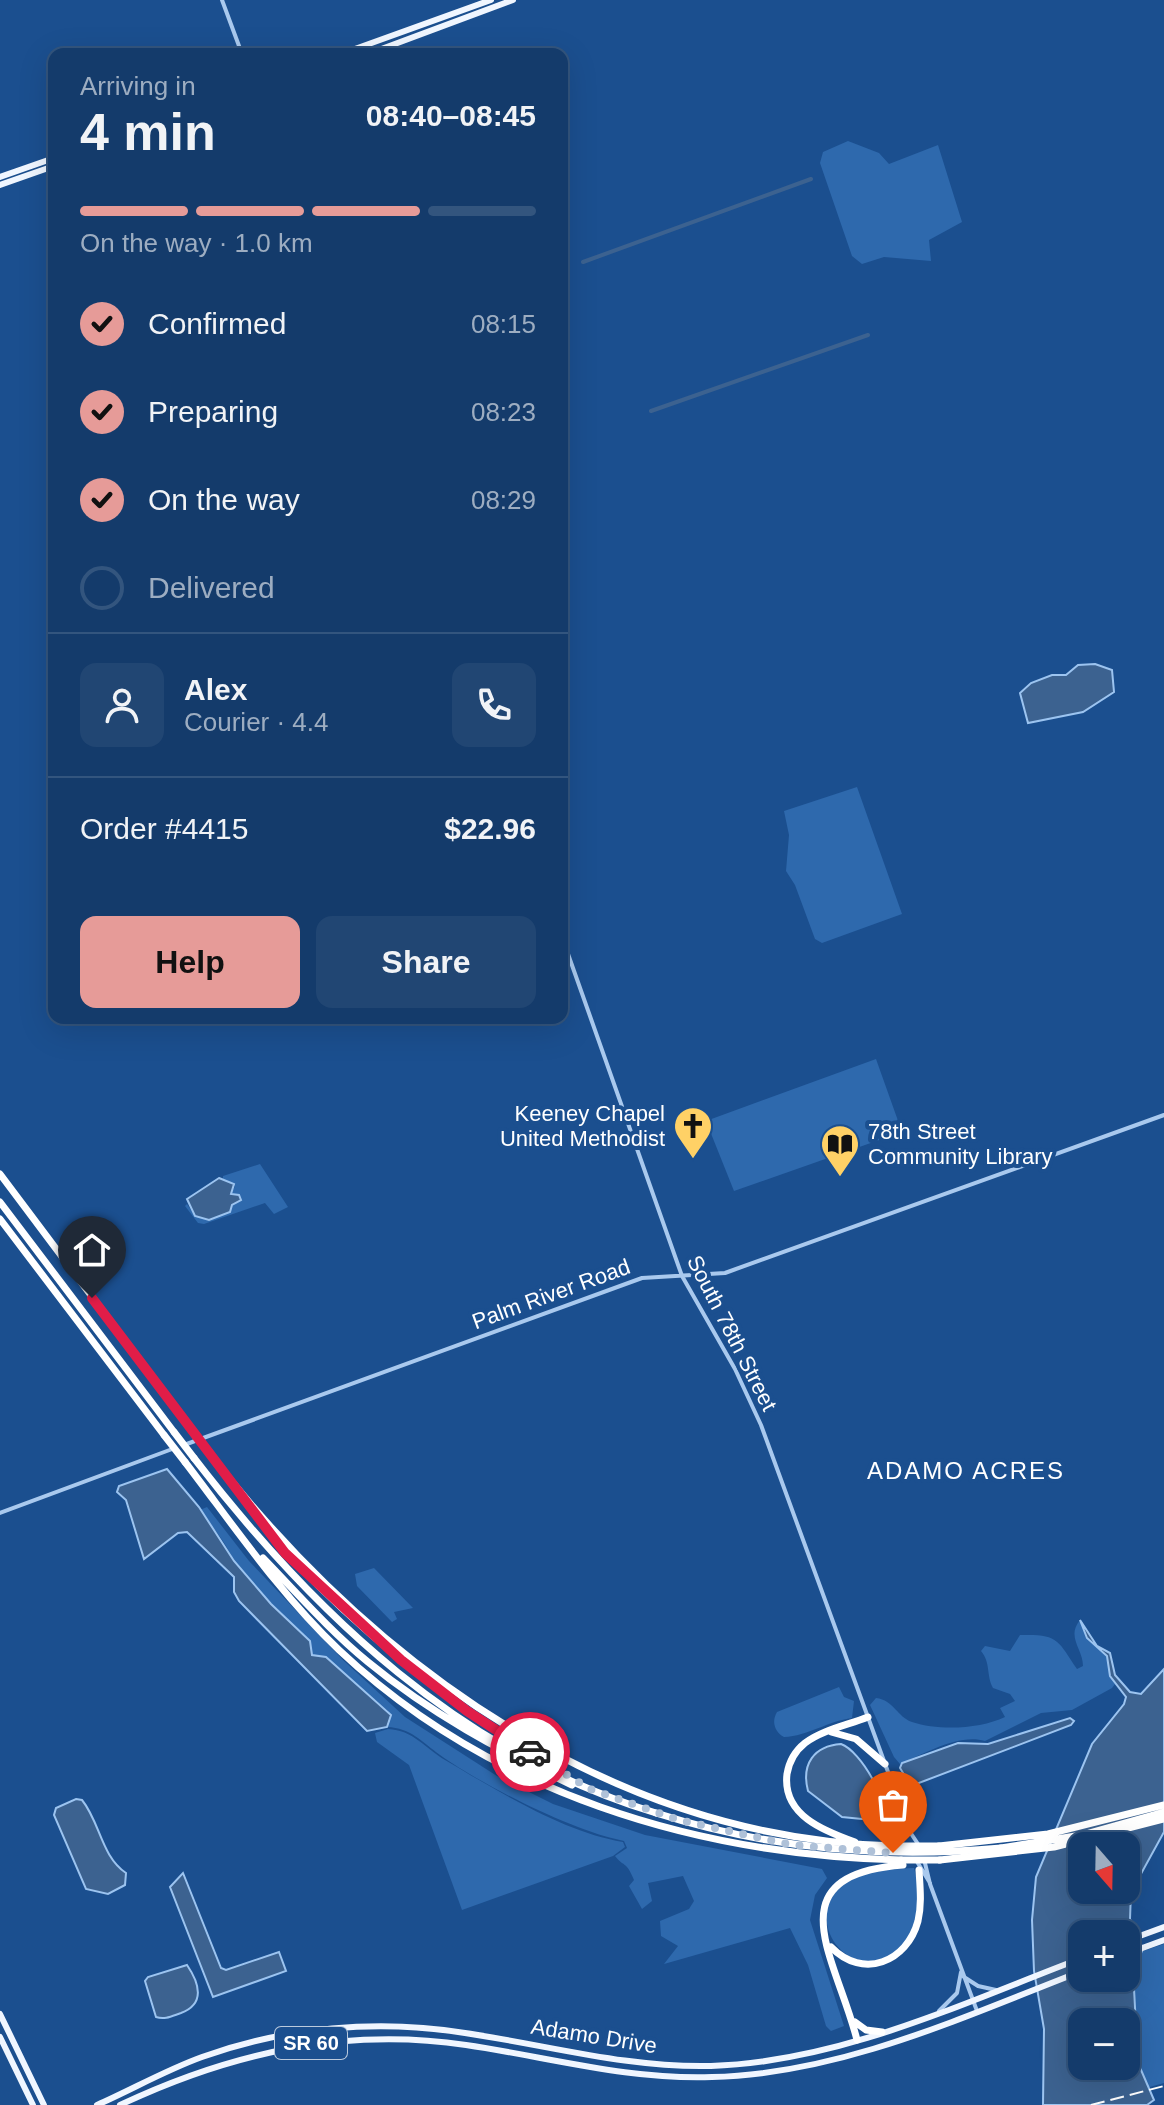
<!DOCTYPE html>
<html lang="en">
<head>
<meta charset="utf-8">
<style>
  :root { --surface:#143b6b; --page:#214673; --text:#f1f3f6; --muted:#9dadc1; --line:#33557e; --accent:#e69b98 }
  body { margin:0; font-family:Helvetica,sans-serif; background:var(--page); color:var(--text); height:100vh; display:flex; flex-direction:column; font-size:30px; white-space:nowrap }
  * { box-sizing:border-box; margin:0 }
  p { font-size:26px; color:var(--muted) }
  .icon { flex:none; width:44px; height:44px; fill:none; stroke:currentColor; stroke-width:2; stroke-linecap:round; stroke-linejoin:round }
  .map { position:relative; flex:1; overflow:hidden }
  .details { position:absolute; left:48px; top:48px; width:520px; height:976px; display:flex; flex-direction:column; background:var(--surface); border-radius:16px; box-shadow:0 8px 32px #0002,0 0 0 2px var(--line) }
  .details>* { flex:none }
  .needle { width:52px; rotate:160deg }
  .fabs { position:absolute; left:1068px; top:1832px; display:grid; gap:16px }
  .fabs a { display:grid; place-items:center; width:72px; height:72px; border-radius:16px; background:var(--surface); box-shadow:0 8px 32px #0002,0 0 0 2px var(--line); font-size:40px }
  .pin { position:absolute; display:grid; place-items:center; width:68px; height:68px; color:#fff; margin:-82px -34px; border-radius:50% 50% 50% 0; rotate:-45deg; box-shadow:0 0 8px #0007 }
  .pin .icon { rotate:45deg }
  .courier { position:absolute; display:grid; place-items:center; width:80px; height:80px; margin:-40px; border:6px solid #e11d48; border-radius:50%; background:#fff; color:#222; box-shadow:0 2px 10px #0007 }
  .headline em { font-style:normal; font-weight:700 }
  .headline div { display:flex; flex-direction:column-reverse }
  .headline { display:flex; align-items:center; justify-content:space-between; height:136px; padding:0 32px }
  h1 { font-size:52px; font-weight:700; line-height:60px }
  .bar { display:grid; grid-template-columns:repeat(4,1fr); gap:12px 8px; align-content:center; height:96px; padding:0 32px }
  .bar i { height:10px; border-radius:6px; background:var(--line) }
  .bar .on { background:var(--accent) }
  .bar p { grid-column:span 4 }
  .line { display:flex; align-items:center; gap:20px; padding:0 32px; border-top:2px solid var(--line) }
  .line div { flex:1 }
  .round { display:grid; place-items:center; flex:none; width:84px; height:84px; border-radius:16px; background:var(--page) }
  ol { padding:0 32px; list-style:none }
  li { display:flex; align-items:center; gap:24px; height:88px }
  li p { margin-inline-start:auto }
  li .icon { padding:8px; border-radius:50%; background:var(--accent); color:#111; stroke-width:4 }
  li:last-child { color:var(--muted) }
  li i { width:44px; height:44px; border:4px solid var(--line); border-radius:50% }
  .primary-button { display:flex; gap:16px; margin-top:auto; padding:16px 32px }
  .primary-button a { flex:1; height:92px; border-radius:16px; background:var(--accent); color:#111; font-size:32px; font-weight:700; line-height:92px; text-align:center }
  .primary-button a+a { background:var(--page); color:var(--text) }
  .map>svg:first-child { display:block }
  .green { fill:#2e69ad }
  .water { fill:#3c6290; stroke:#9cc4f0; stroke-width:2; fill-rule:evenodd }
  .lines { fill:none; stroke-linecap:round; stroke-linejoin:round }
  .canal { stroke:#3c6290; stroke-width:4 }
  .minor { stroke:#a9c9ee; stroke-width:4 }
  .major { stroke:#f0f6ff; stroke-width:6 }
  .highway { stroke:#fff; stroke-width:7 }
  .rail { stroke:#fff; stroke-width:2; stroke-dasharray:14 6; stroke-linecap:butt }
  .highway-bridge { stroke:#fff; stroke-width:7 }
  .done { stroke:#afc1d8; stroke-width:8; stroke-dasharray:0 14.4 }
  .route { stroke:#e11d48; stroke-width:10 }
  .labels { text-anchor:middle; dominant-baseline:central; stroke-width:8; stroke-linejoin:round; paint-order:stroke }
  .shield { fill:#1b4f8f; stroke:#bbcadd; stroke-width:2 }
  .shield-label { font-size:20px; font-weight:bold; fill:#fff }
  .poi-label { font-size:22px; fill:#fff; stroke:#1b4f8f; text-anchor:end }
  .street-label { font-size:22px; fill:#fff; stroke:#1b4f8f }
  .neighbourhood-label { font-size:24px; letter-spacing:2px; fill:#fff; stroke:#1b4f8f }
</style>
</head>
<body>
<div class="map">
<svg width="1164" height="2105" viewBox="0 0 1164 2105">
  <rect width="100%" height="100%" fill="#1b4f8f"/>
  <path class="green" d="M848,141L879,153L889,164L938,145L962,222L929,240L931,261L884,257L862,264L852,256L820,163L823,152Z
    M857,787L902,914L822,943L815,939L795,885L786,871L789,835L784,811Z
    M876,1059L902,1132L734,1191L706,1121Z
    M260,1164L288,1207L274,1214L265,1203L204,1224L198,1223L185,1206L187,1204L195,1216L209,1220L229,1212L232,1205L241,1200L231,1194L235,1186L223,1179V1176Z
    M207,1507L249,1561L343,1660L405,1717L497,1776L553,1804L645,1835L822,1869L827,1878L815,1895L810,1920L844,2026L831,2031L826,2026L808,1965L790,1928L664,1964L678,1946L661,1936L660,1921L689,1909L694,1901L683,1876L648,1883L652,1901L642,1909L629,1886L634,1880C626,1860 623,1867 615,1856L627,1848L624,1841C572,1831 484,1786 440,1755C422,1742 411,1728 387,1727L391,1716L387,1710L326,1657L312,1655C300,1619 251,1597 234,1561C226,1543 212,1526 200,1510Z
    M374,1568L413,1608L394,1612L397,1619L392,1622L357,1586L355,1574Z
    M1080,1620L1087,1638L1107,1656L1115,1684L1112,1688L1072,1710L1041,1713L985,1741C959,1733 924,1754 900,1764L894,1757L870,1705L876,1698C894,1700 897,1717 912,1722C939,1731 980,1729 1005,1717L1000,1708L1015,1701L1010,1694L993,1688C986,1675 991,1663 981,1651L985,1646L1010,1651L1020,1635C1058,1634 1057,1639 1077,1669L1083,1666C1083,1649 1066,1637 1080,1620Z
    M839,1687L844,1697L854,1701L852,1718C828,1721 808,1736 784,1737C775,1732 771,1722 777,1712Z
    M388,1729C413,1730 425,1748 445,1760C498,1791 563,1832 623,1842L625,1847L613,1856L462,1910L409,1765L377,1742L375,1733Z
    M914,1868C921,1894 922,1929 900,1948C846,1995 789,1904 859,1876C875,1869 898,1869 914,1868Z
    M1164,1944V2083L1146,2088L1138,2063L1133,1970L1143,1951Z"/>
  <path class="water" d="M1095,664L1112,670L1114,692L1083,712L1028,723L1020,693L1031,683L1052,675H1066L1078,665Z
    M219,1178L234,1184L231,1194L239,1195L241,1200L232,1205L230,1212L209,1220L195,1216L187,1199Z
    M167,1469L199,1507L234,1561L271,1604L310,1641L312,1655L326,1657L391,1715L387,1727L367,1731L239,1601L234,1592V1577L187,1532L178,1533L144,1559L126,1500L117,1492L119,1486Z
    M1080,1620L1097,1646L1110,1653L1115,1675L1130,1692L1141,1694L1164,1669V1832L1131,1892L1130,1919L1143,1949L1133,1970L1138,2063L1154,2100L1147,2105H1043L1044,2029L1034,1971L1032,1920L1036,1877L1092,1744L1124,1704L1126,1697L1110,1676L1107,1656L1087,1638ZM1082,1846H1126V1890H1082ZM1082,1934H1126V1978H1082ZM1082,2022H1126V2066H1082Z
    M1070,1718L1074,1721L1071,1725L911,1786L900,1768L902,1763L958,1743L988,1744Z
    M841,1744C861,1751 891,1804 882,1821L842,1817L808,1791C801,1764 814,1746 841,1744Z
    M76,1799L82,1800C100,1822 101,1856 126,1873L125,1885L108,1894L86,1889L54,1815L56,1808Z
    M183,1873L221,1968L226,1970L279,1952L286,1971L213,1997L170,1887Z
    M187,1965C200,1984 205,2004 181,2013C172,2016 165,2020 156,2017L145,1981L148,1977Z"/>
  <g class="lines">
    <path class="canal" d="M583,262L811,179
      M651,411L868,335"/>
    <path class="minor" d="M222,0L242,54
      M562,937L682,1276L735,1369L761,1425L910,1832L920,1847
      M184,1445L642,1278L725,1273L1164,1115
      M0,1513L175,1448
      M924,1859L930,1884L977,2011
      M916,1860L930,1883
      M964,1977L978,1986L996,1990
      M939,2011L957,1993L961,1972"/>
    <path class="major" d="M341,54L491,0
      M368,54L513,0
      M0,177L54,158
      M0,185L54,166
      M1126,1941L1164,1927
      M1126,1954L1164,1940
      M0,2014L44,2105
      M0,2037L33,2105
      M97,2105C133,2089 166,2070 202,2057C285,2027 378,2019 465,2033C547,2045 627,2068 711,2066C840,2062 963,2003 1082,1958
      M120,2105C230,2053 344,2027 466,2045C548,2057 628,2080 712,2077C841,2074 963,2017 1082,1971"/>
    <path class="highway" d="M0,1174L189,1426
      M0,1202L174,1432
      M0,1219L164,1435
      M209,1453C376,1668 614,1839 895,1846
      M194,1458C315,1615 463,1755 656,1813
      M185,1462C234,1526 280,1594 339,1650C491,1793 695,1855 901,1860
      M263,1558C297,1593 329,1630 368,1662C430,1713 500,1751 572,1785
      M295,1562C372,1642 459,1710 555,1767
      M831,1732L856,1739L885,1764
      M855,1842C824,1831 782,1815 787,1774C789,1762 795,1751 805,1743C822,1730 848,1725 868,1717
      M939,1846L1048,1834L1164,1805
      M1001,1848L1082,1835L1164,1812
      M940,1860L1054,1847L1164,1819
      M831,1947C863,1980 907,1962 918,1921C922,1904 920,1887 919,1870
      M855,2022L866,2030L882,2032
      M857,2040C837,1959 772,1875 903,1865"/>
    <path class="rail" d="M1091,2105L1164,2086"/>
    <path class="highway-bridge" d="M189,1426L209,1453
      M174,1432L194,1458
      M164,1435L185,1462
      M656,1813C769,1849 883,1859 1001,1848
      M895,1846H939
      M901,1860H940"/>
  </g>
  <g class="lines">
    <path class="done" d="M530,1752L590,1789L679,1820L792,1845L893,1853"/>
    <path class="route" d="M92,1298L285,1553L401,1660L467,1711L530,1752"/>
  </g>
  <defs>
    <symbol id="church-pin" viewBox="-11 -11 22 30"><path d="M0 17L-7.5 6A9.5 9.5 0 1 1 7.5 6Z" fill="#ffd166" stroke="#1b4f8f"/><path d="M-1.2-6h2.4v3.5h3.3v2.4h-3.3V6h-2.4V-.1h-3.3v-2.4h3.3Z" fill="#111"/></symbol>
    <symbol id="library-pin" viewBox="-11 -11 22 30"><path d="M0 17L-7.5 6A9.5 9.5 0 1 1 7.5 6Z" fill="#ffd166" stroke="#1b4f8f"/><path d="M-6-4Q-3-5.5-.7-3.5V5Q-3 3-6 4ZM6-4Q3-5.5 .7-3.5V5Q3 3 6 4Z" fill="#111"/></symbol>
  </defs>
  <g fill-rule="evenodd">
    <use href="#church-pin" x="671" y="1104" width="44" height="60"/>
    <use href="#library-pin" x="818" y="1122" width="44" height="60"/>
  </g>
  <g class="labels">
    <rect class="shield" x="275" y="2027" width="72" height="32" rx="6"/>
    <g class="shield-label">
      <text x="311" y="2043">SR 60</text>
    </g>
    <g class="poi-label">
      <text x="665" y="1113">Keeney Chapel<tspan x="665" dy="25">United Methodist</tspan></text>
      <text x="868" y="1131" text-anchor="start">78th Street<tspan x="868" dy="25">Community Library</tspan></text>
    </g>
    <g class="street-label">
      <text transform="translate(551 1294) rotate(-20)">Palm River Road</text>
      <text transform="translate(732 1333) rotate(63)">South 78th Street</text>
      <text transform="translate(594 2036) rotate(9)">Adamo Drive</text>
    </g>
    <g class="neighbourhood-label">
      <text x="966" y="1470">ADAMO ACRES</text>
    </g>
  </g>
</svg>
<div class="fabs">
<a><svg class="needle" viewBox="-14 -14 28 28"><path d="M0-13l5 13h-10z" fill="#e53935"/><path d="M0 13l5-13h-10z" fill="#9dadc1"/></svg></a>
<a>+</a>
<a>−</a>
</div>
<div class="pin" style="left:893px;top:1853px;background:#ea580c"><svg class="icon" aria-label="bag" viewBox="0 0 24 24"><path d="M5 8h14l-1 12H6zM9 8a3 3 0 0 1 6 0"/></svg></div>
<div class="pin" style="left:92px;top:1298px;background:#1f2937"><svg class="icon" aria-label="home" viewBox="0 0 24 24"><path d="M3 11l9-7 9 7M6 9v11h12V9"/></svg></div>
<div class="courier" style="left:530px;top:1752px"><svg class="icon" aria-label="car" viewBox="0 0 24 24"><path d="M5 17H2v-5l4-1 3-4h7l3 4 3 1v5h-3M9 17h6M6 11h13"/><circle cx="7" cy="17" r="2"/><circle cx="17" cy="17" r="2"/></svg></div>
<section class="details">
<div class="headline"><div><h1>4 min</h1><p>Arriving in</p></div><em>08:40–08:45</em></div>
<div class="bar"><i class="on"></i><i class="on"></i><i class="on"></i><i></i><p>On the way · 1.0 km</p></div>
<ol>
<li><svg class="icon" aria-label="check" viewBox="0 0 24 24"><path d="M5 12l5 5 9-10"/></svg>Confirmed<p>08:15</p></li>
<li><svg class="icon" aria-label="check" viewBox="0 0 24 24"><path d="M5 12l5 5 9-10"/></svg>Preparing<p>08:23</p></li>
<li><svg class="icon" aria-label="check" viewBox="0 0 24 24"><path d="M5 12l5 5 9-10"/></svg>On the way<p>08:29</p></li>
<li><i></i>Delivered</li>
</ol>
<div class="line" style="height:144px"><a class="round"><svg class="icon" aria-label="person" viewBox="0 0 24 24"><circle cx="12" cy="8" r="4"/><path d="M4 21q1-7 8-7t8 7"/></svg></a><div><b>Alex</b><p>Courier · 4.4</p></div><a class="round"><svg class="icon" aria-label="phone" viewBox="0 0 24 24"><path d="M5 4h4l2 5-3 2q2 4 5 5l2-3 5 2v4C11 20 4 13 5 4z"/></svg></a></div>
<div class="line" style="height:104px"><div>Order #4415</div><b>$22.96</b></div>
<div class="primary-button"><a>Help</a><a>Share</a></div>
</section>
</div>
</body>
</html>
